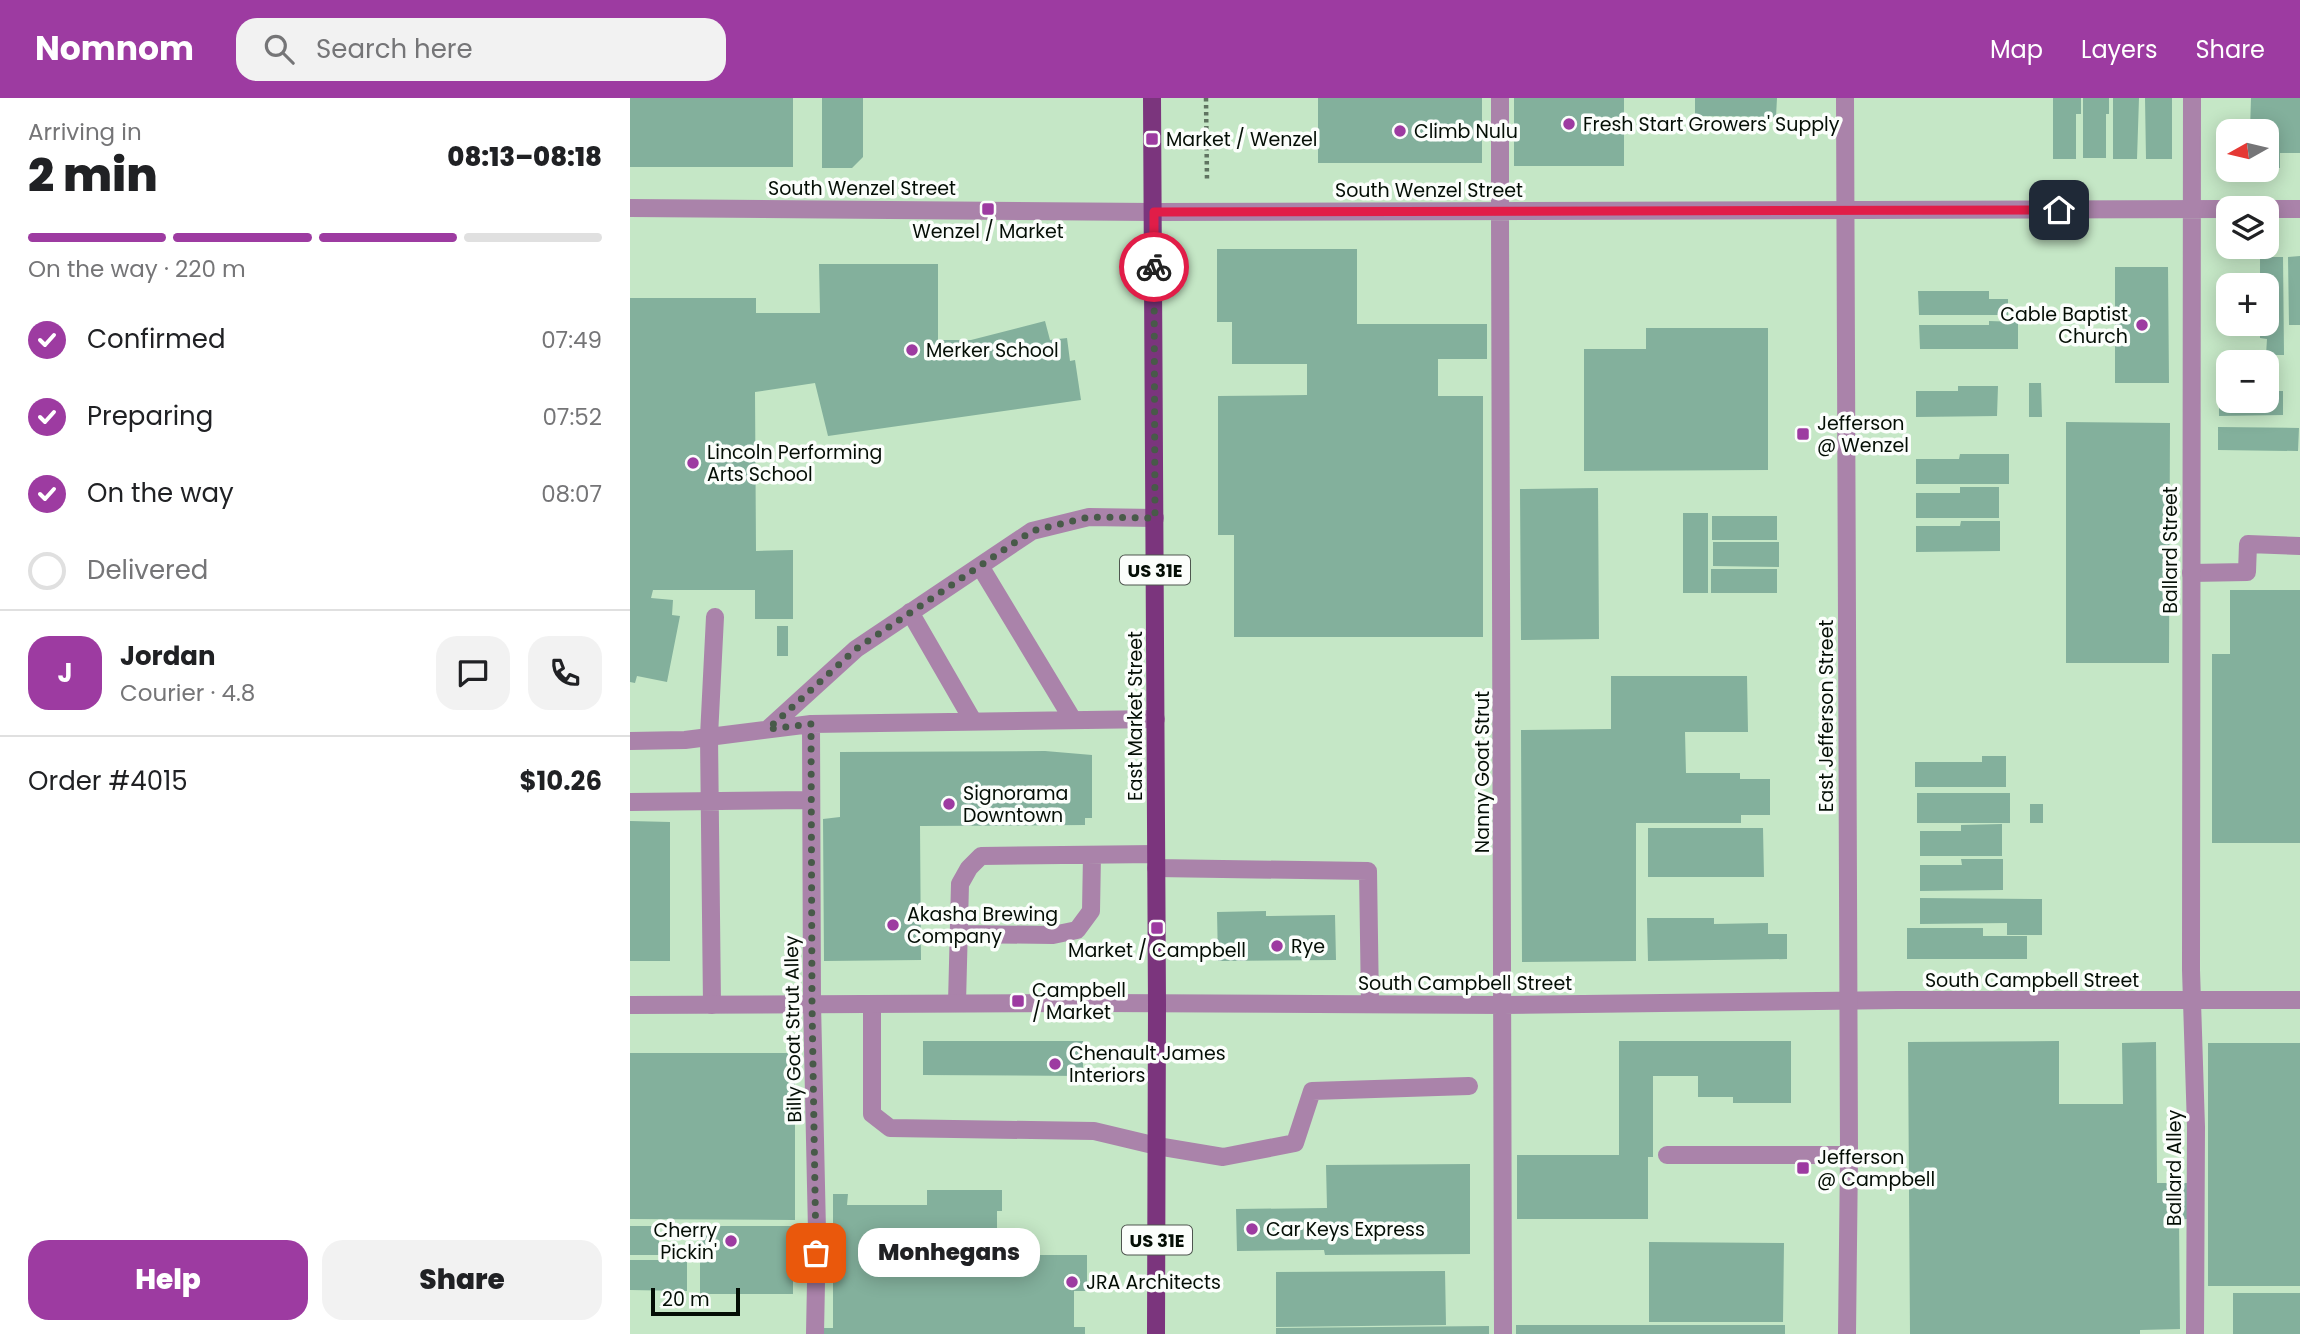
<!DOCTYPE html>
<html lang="en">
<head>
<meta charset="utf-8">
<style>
  :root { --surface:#fff; --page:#f2f2f2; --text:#202124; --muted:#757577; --line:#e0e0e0; --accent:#9d3ba1 }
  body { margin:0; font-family:Poppins,sans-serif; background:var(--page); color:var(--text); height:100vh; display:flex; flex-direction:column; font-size:26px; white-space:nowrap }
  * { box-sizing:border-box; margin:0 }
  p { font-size:23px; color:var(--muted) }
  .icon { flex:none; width:38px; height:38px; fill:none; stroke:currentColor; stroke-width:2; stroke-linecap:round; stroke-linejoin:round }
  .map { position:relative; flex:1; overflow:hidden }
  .drawer { display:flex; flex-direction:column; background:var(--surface); width:630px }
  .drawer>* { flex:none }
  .needle { width:46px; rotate:262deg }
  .tools { position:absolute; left:1586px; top:21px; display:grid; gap:14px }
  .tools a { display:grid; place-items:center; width:63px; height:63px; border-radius:14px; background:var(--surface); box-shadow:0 4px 18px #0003; font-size:35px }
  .scale { position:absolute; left:21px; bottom:18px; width:89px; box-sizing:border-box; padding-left:7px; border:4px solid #040e05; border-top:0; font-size:19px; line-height:24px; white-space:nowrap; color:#040e05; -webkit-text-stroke:5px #fbfefb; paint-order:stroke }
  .pin { position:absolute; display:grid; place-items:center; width:60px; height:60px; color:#fff; margin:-30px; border-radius:14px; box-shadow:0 4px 10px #0006 }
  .courier { position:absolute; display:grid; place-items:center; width:70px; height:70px; margin:-35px; border:5px solid #e11d48; border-radius:50%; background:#fff; color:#222; box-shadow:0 2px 9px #0007 }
  .bubble { position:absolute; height:49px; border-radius:21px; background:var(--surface); box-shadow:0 4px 18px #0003; font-size:23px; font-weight:800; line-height:49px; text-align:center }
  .summary em { font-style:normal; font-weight:800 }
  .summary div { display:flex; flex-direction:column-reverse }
  .summary { display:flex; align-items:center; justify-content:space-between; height:119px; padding:0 28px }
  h1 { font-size:46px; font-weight:800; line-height:52px }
  .bar { display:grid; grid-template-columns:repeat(4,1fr); gap:10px 7px; align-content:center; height:84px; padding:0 28px }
  .bar i { height:9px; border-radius:5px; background:var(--line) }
  .bar .selected { background:var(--accent) }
  .bar p { grid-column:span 4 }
  .line { display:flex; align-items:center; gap:18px; padding:0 28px; border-top:2px solid var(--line) }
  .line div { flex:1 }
  .round { display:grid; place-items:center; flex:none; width:74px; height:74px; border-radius:21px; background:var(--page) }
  ol { padding:0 28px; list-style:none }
  li { display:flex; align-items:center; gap:21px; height:77px }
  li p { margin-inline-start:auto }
  li .icon { padding:7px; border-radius:50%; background:var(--accent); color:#fff; stroke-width:4 }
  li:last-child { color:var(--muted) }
  li i { width:38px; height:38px; border:4px solid var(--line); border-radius:50% }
  .button { display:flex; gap:14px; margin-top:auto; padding:14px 28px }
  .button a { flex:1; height:80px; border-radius:21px; background:var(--accent); color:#fff; font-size:28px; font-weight:800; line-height:80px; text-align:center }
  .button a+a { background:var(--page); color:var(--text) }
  header { display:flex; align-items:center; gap:42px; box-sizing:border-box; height:98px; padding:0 35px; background:var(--accent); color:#fff }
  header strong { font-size:33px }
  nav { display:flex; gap:38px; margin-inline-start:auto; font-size:24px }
  .search { width:490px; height:63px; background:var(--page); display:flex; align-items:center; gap:18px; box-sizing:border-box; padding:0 24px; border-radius:21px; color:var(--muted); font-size:26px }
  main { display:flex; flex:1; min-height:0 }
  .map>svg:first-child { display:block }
  .building { fill:#83b09c }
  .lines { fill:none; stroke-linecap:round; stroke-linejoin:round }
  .path { stroke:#5f7460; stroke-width:4.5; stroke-dasharray:3.5 3.5; stroke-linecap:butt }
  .service { stroke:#aa83aa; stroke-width:18 }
  .minor { stroke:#aa83aa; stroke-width:18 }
  .tertiary { stroke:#aa83aa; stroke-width:18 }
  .primary { stroke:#7b357d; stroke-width:18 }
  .done { stroke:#485a49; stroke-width:7; stroke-dasharray:0 12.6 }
  .route { stroke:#e11d48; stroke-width:9 }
  .poi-dot { fill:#9d3ba1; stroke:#fbfefb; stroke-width:2.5 }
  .labels { text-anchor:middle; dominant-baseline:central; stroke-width:7; stroke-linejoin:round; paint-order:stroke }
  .shield { fill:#fbfefb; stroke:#4e564f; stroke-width:2 }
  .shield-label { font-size:18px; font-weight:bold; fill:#040e05 }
  .poi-label { font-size:19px; fill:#040e05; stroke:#fbfefb; text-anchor:start }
  .street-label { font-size:19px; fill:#040e05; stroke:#fbfefb }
</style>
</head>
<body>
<header>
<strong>Nomnom</strong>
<div class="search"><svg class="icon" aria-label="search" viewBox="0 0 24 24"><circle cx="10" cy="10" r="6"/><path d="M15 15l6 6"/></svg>Search here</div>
<nav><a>Map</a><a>Layers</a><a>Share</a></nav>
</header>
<main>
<section class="drawer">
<div class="summary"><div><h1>2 min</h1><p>Arriving in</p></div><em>08:13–08:18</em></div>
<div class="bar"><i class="selected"></i><i class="selected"></i><i class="selected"></i><i></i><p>On the way · 220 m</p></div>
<ol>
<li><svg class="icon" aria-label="check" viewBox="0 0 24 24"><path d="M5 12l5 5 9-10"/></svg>Confirmed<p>07:49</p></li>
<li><svg class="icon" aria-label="check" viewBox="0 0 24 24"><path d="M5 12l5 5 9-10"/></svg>Preparing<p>07:52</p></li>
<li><svg class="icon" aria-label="check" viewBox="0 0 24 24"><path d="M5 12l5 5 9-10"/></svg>On the way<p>08:07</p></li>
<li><i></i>Delivered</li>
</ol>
<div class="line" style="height:126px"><b class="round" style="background:var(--accent);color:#fff">J</b><div><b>Jordan</b><p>Courier · 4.8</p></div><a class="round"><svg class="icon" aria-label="chat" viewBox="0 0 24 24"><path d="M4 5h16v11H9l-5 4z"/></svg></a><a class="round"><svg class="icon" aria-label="phone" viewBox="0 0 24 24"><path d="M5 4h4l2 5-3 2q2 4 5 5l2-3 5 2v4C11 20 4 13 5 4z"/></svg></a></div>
<div class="line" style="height:91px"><div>Order #4015</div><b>$10.26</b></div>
<div class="button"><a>Help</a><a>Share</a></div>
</section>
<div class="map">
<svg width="1670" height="1236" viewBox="0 0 1670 1236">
  <rect width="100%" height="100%" fill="#c5e7c6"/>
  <path class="building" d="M0,0H163V69H0Z
    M192,0H233V59L222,70H192Z
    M688,0H852V65H688Z
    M884,0H994V68H884Z
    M1065,0H1147L1146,19L1065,18Z
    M1423,0H1451V16H1446V61H1423Z
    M1453,0H1479V16H1476V60H1453Z
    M1483,0H1509L1507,61H1483Z
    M1515,0H1542V61H1516Z
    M1621,0H1670V55H1650V70H1636V33H1620Z
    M587,151H727V226H857V261H808V298H853V539H604V437H588V298L677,297V266H602V224H587Z
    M1670,158V227H1659L1658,159Z
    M1630,159H1653L1654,257H1636L1637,241L1630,240V226H1636V187H1630Z
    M189,166H308V242H341L415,223L420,242L437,240L440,263L445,262L451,302L198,338L185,285L125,294L126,453L163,452V521H125V492H23L21,500L43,502L42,517L50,518L37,584L7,578L5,585L0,584V200H126V215H190Z
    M1485,169H1538L1539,285H1485Z
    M1288,193H1359V201H1378V217H1289Z
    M1359,223L1388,224V251H1290L1289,227H1359Z
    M1016,230H1138V372L954,373V251H1016Z
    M1399,285H1411L1412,319H1399Z
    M1328,288H1368L1367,318L1286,319V293H1328Z
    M1589,293H1598V303H1636V293H1653V317L1589,318Z
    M1436,324L1540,325L1539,565H1436Z
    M1588,329L1669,330L1668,353L1588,352Z
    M1330,356H1379V386H1286V361H1329Z
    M1330,389H1369V420H1286V395H1330Z
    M968,390L969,541L891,542L890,391Z
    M1053,415H1078V495H1053Z
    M1082,418H1147V442H1082Z
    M1331,423H1370V453L1286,454V428H1330Z
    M1083,444H1149V469L1083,468Z
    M1081,471H1147V495H1081Z
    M1600,492H1670V745H1582V556H1600Z
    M147,528H158V558H147Z
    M981,578H1117L1118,634H1055L1056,675H1110V681H1140V717H1111V725H1006V863L892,864L891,632L981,631Z
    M415,653L462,657V720H455V727L290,728L291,862L194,863L193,721L210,719V654Z
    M1352,658H1376V689H1285V664H1352Z
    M1287,695H1380V725H1287Z
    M1400,706H1413V725H1400Z
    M0,723L40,724V863H0Z
    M1372,726V758H1290V733H1331V727Z
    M1018,730H1133L1134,779H1018Z
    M1331,761H1373V792L1290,793V767H1332Z
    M1290,800L1412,801V837H1377V825L1290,826Z
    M636,813V818L705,817L706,862L588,863L587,814Z
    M1017,820H1084V826L1138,825V836H1157V861L1018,863Z
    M1277,830H1353V838H1397V861H1277Z
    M293,943H453V978L293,977Z
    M989,943H1161V1005H1103V999H1068V978H1023V1059H1018V1121H887V1057H989Z
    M1429,943V1006H1493L1492,945L1526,944L1527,1085H1557V1121L1549,1122L1550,1231L1510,1232V1236H1280L1278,944Z
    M1578,945H1670V1188H1578Z
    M0,955H165V1122L0,1121Z
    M840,1066V1156L695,1157L694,1152L607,1153L606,1111L697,1110L696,1067Z
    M297,1092H372V1113H367V1157H457V1193H444V1229H455V1236H193V1230H203V1096H218L217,1107H297Z
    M0,1128H29V1157H0Z
    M70,1128H163V1196H70Z
    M1019,1144L1154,1145L1153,1224H1019Z
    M0,1162H57V1193L0,1192Z
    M815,1173L816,1227L646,1229V1174Z
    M1603,1195H1670V1236H1603Z
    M886,1227H1155V1236H886Z
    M859,1228V1236H646V1230Z"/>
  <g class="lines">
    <path class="path" d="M576,0L577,82"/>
    <path class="service" d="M870,0V113
      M350,468L443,622
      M1561,475L1617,474L1618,446L1670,448
      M280,514L343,623
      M181,626L182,905L187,1133L185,1236
      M138,631L226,551L402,433L459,419L525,420
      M0,643L55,642L181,626L526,621
      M0,704L181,702
      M526,770L738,773L740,906
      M328,836L423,837L447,832L461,813L462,757
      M327,905L330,786L339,770L351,758L526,756
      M242,906V1016L260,1030L464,1033L527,1048L593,1059L665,1045L682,993L839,988
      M82,907L79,638L85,519
      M1037,1057H1219"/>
    <path class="minor" d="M1562,0L1561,872L1566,1029L1565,1236
      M0,110L524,114L1598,111
      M1636,111H1670
      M870,113L873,1236
      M0,907L469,905L873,907L1268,902H1670"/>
    <path class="tertiary" d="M1215,0L1219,1057L1217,1236"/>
    <path class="primary" d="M522,0L527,906L526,1236"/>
  </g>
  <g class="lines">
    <path class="done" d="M186,1155L182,905L181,626L138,631L226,551L402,433L459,419L525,420L524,169"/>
    <path class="route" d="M524,169V114L1429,112"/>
  </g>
  <g class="poi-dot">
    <circle cx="939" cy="26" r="7"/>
    <circle cx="770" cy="33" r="7"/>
    <rect x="515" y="34" width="14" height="14" rx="3.5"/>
    <rect x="351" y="104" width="14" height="14" rx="3.5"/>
    <circle cx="1512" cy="227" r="7"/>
    <circle cx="282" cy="252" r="7"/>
    <rect x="1166" y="329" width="14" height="14" rx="3.5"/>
    <circle cx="63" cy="365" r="7"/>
    <circle cx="319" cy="706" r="7"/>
    <circle cx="263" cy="827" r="7"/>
    <rect x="520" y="823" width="14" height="14" rx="3.5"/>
    <circle cx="647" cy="848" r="7"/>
    <rect x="381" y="896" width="14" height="14" rx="3.5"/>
    <circle cx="425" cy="966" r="7"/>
    <rect x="1166" y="1063" width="14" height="14" rx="3.5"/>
    <circle cx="622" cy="1131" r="7"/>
    <circle cx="101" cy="1143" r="7"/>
    <circle cx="442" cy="1184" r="7"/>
  </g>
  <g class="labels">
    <g class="shield">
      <rect x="490" y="457.5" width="70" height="29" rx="5"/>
      <rect x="492" y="1127.5" width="70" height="29" rx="5"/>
    </g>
    <g class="shield-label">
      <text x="525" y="472">US 31E</text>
      <text x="527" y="1142">US 31E</text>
    </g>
    <g class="poi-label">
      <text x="953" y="26">Fresh Start Growers' Supply</text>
      <text x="784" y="33">Climb Nulu</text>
      <text x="536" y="41">Market / Wenzel</text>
      <text x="358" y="133" text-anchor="middle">Wenzel / Market</text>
      <text x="1498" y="216" text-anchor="end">Cable Baptist<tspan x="1498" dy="22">Church</tspan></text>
      <text x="296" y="252">Merker School</text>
      <text x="1187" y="325">Jefferson<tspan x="1187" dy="22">@ Wenzel</tspan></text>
      <text x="77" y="354">Lincoln Performing<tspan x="77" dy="22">Arts School</tspan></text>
      <text x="333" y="695">Signorama<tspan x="333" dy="22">Downtown</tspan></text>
      <text x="277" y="816">Akasha Brewing<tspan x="277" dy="22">Company</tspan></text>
      <text x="661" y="848">Rye</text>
      <text x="527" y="852" text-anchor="middle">Market / Campbell</text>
      <text x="402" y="892">Campbell<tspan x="402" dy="22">/ Market</tspan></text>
      <text x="439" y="955">Chenault James<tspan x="439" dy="22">Interiors</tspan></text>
      <text x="1187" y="1059">Jefferson<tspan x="1187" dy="22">@ Campbell</tspan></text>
      <text x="636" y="1131">Car Keys Express</text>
      <text x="87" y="1132" text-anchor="end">Cherry<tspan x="87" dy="22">Pickin'</tspan></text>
      <text x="456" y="1184">JRA Architects</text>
    </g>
    <g class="street-label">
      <text x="232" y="90">South Wenzel Street</text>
      <text x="799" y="92">South Wenzel Street</text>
      <text transform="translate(1540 452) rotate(-90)">Ballard Street</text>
      <text transform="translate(505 618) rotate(-90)">East Market Street</text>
      <text transform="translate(1196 618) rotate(-90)">East Jefferson Street</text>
      <text transform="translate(852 674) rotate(-90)">Nanny Goat Strut</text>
      <text x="1402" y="882">South Campbell Street</text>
      <text x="835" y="885">South Campbell Street</text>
      <text transform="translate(163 931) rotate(-91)">Billy Goat Strut Alley</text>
      <text transform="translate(1544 1070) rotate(-90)">Ballard Alley</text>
    </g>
  </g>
</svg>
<div class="tools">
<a><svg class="needle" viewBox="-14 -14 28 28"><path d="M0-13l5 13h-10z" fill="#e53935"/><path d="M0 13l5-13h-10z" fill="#757577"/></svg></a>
<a><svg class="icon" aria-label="layers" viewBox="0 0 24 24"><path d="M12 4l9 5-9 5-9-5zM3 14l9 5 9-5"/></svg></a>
<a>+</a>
<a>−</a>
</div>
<div class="scale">20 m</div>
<div class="pin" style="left:186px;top:1155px;background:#ea580c"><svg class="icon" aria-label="bag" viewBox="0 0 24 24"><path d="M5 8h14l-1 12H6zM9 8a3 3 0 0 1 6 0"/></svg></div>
<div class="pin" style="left:1429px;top:112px;background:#1f2937"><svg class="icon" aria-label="home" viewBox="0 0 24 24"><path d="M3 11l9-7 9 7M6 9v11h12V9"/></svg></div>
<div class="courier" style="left:524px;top:169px"><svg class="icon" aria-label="bike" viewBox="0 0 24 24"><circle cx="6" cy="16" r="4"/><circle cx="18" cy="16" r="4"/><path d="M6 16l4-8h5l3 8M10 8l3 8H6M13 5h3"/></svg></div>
<div class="bubble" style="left:228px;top:1130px;width:182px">Monhegans</div>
</div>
</main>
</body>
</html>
